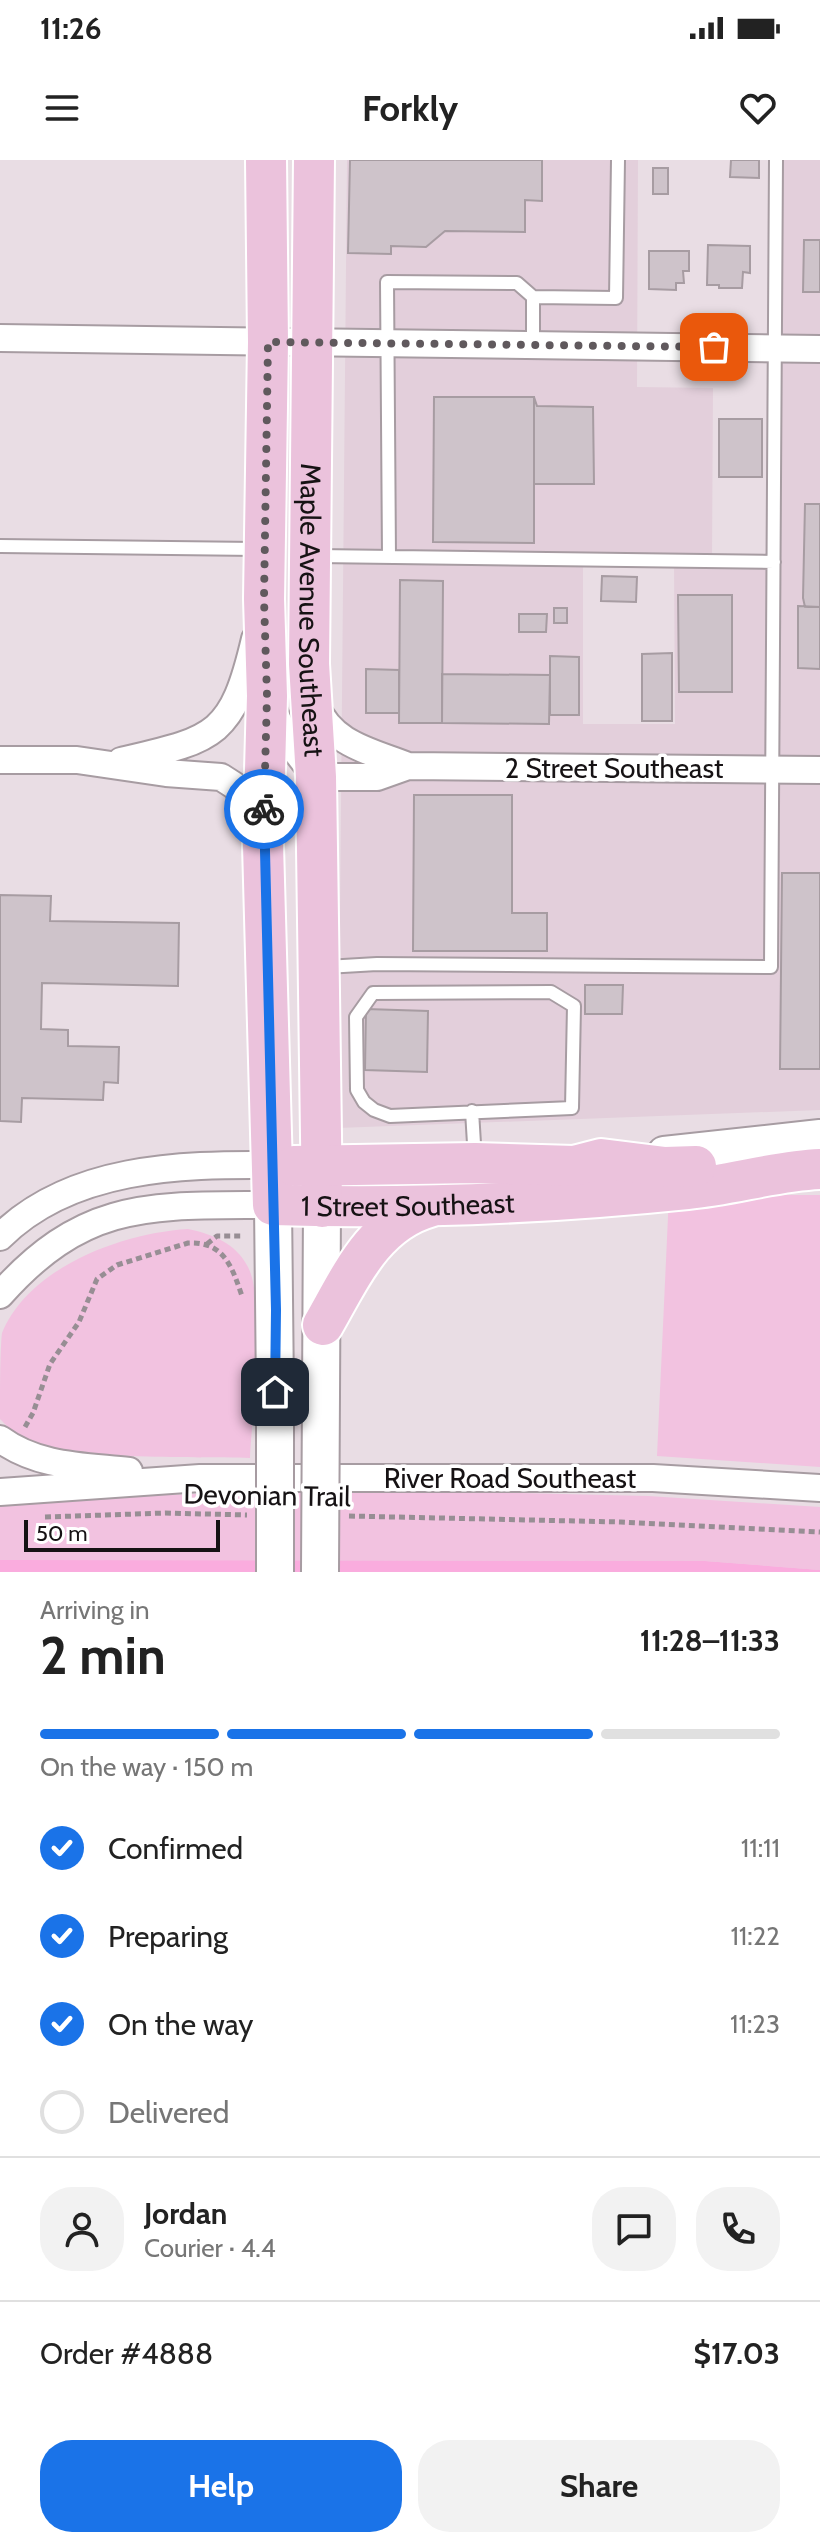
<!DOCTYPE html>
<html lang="en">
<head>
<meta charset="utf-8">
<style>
  :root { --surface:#fff; --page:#f2f2f2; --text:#222; --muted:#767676; --line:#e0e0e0; --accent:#1a73e8 }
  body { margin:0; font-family:Cabin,sans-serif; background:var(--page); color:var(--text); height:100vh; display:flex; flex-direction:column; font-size:30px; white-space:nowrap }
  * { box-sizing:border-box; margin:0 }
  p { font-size:26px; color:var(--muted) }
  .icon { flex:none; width:44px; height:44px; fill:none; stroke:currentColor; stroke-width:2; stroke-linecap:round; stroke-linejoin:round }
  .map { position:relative; height:1412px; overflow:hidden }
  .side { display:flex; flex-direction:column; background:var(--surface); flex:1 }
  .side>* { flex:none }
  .scale { position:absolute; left:24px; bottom:20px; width:196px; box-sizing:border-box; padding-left:8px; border:4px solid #161214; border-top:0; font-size:22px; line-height:28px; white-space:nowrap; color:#161214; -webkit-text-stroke:6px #fff; paint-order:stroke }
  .pin { position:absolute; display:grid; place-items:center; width:68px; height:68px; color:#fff; margin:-34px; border-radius:16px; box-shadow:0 4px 12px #0006 }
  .courier { position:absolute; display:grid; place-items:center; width:80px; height:80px; margin:-40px; border:6px solid #1a73e8; border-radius:50%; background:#fff; color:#222; box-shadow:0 2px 10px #0007 }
  .head em { font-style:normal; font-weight:700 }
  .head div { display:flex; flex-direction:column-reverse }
  .head { display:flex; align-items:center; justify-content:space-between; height:136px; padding:0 40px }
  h1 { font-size:52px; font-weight:700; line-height:60px }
  .bar { display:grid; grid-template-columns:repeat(4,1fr); gap:12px 8px; align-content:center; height:96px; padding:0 40px }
  .bar i { height:10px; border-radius:6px; background:var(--line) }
  .bar .active { background:var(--accent) }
  .bar p { grid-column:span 4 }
  .line { display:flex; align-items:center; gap:20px; padding:0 40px; border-top:2px solid var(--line) }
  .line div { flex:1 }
  .round { display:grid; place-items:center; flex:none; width:84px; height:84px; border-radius:32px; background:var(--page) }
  ol { padding:0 40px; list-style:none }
  li { display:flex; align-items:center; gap:24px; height:88px }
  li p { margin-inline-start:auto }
  li .icon { padding:8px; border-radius:50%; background:var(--accent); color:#fff; stroke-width:4 }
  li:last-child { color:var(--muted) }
  li i { width:44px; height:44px; border:4px solid var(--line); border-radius:50% }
  .button { display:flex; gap:16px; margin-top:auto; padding:16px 40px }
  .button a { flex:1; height:92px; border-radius:32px; background:var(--accent); color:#fff; font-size:32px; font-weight:700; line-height:92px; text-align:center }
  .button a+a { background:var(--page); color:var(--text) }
  .status { display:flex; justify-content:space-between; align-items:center; height:56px; padding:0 40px; background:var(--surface); direction:ltr }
  .status svg { height:22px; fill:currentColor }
  header { display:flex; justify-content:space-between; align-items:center; height:104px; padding:0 40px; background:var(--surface); font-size:36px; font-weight:700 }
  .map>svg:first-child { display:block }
  .built { fill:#e3cfdb; fill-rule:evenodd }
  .green { fill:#f2c2e0 }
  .water { fill:#faacde }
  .building { fill:#cec3ca; stroke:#a79ca2; stroke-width:2 }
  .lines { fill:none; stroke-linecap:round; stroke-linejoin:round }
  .service-casing { stroke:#a79ca2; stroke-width:16 }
  .minor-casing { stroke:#a79ca2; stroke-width:30 }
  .tertiary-casing { stroke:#a79ca2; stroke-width:36 }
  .secondary-casing { stroke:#a79ca2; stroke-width:40 }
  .primary-casing { stroke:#fff; stroke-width:44 }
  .path { stroke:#978e94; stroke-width:5; stroke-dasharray:6 4; stroke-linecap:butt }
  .service { stroke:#fff; stroke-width:12 }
  .minor { stroke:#fff; stroke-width:26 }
  .tertiary { stroke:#fff; stroke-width:32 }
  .secondary { stroke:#fff; stroke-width:36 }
  .primary { stroke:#ebc2dc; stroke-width:40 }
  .secondary-bridge-casing { stroke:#a79ca2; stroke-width:40; stroke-linecap:butt }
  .secondary-bridge { stroke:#fff; stroke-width:36 }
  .done { stroke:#60595d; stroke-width:8; stroke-dasharray:0 14.4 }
  .route { stroke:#1a73e8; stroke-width:10 }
  .labels { text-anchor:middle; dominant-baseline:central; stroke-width:7; stroke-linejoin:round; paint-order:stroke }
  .street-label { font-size:28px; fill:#161214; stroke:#fff }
</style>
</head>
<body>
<div class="status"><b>11:26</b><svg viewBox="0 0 49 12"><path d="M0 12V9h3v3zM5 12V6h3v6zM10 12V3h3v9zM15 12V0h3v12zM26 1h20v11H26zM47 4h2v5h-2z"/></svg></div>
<header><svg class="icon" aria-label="menu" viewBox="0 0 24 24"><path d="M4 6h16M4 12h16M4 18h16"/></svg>Forkly<svg class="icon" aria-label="heart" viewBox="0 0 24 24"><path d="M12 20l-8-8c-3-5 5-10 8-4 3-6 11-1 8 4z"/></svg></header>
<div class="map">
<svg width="820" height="1412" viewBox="0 0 820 1412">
  <rect width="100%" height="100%" fill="#e9dde4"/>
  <path class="built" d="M347,0H638L637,227L713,228L712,401L772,403L776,0H820V950L338,968ZM583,400L674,402L675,564H583Z"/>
  <path class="green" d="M669,1035H820V1307L657,1296Z
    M188,1069C212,1074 236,1083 248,1107C266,1142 252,1256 250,1298C191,1296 67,1302 18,1275C11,1271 6,1265 0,1259C0,1240 0,1188 2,1173C29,1107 122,1073 188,1069Z
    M336,1329L648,1336L820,1347V1410L705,1401L0,1400V1341Z"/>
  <path class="water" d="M0,1400L705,1401L820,1410V1412H0Z"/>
  <path class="building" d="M350,0H542V41L525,40V72L445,71L426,87L391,86V94L348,93Z
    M731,0H759V18L730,17Z
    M653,8H668V34H653Z
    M804,80H820V132H803Z
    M708,85L750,86V113L743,112L742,128H719V125H707Z
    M649,91H689V111H683L684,123H676V130L649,129Z
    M434,237H534V383L433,382Z
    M534,237L537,246L593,247L594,324H534Z
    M719,259H762V317H719Z
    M805,344H820V447H805L803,438Z
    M602,416L637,417L636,442L601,441Z
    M400,420L443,421L442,563H399Z
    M678,435H732V532H679Z
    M798,446L820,447V509L798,508Z
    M554,448H567V463H554Z
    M519,454H547L546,472H519Z
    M672,493V561H642V494Z
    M550,496L579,497V555H550Z
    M366,509L399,510V553H366Z
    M442,514L550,515L549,564L442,563Z
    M414,635H512V753H547V791H413Z
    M782,713H820V909H780Z
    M0,735L51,736L50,761L179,763L178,826L42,823L41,869L68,870V886L119,887L118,923L104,922L103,940L22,938L21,962L0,961Z
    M585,825H623L622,854H585Z
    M366,849L428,851L427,912L365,910Z"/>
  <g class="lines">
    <defs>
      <path id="service" d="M533,137V185
        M0,386L261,389
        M317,396L774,402
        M389,397L387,122L517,123L533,137L616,138L618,0
        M326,807L377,804L771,807L776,0
        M551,832L574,846L572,948L390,956L374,950L364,942L357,930L356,857L373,833Z
        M472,951L475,1000"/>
      <path id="minor" d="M0,178L820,189
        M315,544C332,585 370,591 408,606
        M272,547L285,577L316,617H377L408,606L820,610
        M0,600H77L166,613L221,617L235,626L243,636L258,671
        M121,601C215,579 232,577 255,479
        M0,1077C70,1007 180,1004 272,1005
        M0,1135C86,1038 153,1046 273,1045
        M0,1279C38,1307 84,1306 129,1311
        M0,1332L200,1318H653L820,1328"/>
      <path id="tertiary" d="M664,993L820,976"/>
      <path id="secondary" d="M273,1045L275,1232
        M321,1235L322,1047"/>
      <g id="primary">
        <path id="s1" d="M266,0L268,182L264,439L267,536L263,685L273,1045C410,1049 551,1043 687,1029C732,1025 775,1011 820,1009"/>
        <path id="s2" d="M314,0L309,504L316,617L322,1047"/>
        <path d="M294,1006L475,1003L574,1006L601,999L665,1007L696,1006"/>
        <path d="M323,1165C350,1118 373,1063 429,1047"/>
      </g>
    </defs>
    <use href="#service" class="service-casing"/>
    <use href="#minor" class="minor-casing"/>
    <use href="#tertiary" class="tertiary-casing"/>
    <use href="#secondary" class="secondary-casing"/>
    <use href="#primary" class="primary-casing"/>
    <path class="path" d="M207,1084L217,1076H244
      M25,1267L33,1253L50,1204L79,1162L97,1119L117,1105L188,1083C224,1081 232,1107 242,1136
      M349,1356L621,1362L820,1372
      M45,1357L165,1353L247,1355"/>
    <use href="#service" class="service"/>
    <use href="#minor" class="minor"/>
    <use href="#tertiary" class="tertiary"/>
    <use href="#secondary" class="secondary"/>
    <use href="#primary" class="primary"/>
    <defs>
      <path id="secondary-bridge" d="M275,1232V1412
        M320,1412L321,1235"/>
    </defs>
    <use href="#secondary-bridge" class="secondary-bridge-casing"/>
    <use href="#secondary-bridge" class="secondary-bridge"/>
  </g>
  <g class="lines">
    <path class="done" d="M264,649L267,536L264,439L268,182L714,187"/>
    <path class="route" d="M264,649L276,1150L275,1232"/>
  </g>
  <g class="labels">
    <g class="street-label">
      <text stroke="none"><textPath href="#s2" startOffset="450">Maple Avenue Southeast</textPath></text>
      <text x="614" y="608">2 Street Southeast</text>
      <text stroke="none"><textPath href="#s1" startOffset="1180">1 Street Southeast</textPath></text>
      <text x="510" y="1318">River Road Southeast</text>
      <text transform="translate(267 1335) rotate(1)">Devonian Trail</text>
    </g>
  </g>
</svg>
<div class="scale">50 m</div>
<div class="pin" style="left:714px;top:187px;background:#ea580c"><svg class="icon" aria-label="bag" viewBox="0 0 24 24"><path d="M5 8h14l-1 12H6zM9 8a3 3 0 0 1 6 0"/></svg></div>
<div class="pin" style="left:275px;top:1232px;background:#1f2937"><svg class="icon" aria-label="home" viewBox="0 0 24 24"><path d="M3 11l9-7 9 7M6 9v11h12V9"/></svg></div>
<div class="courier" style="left:264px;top:649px"><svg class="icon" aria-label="bike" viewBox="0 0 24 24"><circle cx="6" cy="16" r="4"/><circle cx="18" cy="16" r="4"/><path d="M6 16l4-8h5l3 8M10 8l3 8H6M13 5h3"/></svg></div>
</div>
<section class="side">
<div class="head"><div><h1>2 min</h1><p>Arriving in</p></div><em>11:28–11:33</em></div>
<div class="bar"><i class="active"></i><i class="active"></i><i class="active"></i><i></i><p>On the way · 150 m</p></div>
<ol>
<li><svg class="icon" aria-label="check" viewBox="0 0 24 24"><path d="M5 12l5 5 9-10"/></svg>Confirmed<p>11:11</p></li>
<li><svg class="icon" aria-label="check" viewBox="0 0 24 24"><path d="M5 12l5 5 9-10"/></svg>Preparing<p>11:22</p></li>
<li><svg class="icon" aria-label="check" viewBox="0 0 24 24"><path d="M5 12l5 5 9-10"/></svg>On the way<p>11:23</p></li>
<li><i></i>Delivered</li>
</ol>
<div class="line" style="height:144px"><a class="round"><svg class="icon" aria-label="person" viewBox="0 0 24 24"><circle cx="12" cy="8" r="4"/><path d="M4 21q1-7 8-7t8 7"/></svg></a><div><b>Jordan</b><p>Courier · 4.4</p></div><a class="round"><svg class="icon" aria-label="chat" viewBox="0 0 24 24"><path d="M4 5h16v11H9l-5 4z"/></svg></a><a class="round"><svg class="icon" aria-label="phone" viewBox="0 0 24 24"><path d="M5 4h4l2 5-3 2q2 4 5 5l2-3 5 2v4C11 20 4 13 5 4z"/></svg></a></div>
<div class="line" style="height:104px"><div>Order #4888</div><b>$17.03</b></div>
<div class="button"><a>Help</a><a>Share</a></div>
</section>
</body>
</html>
